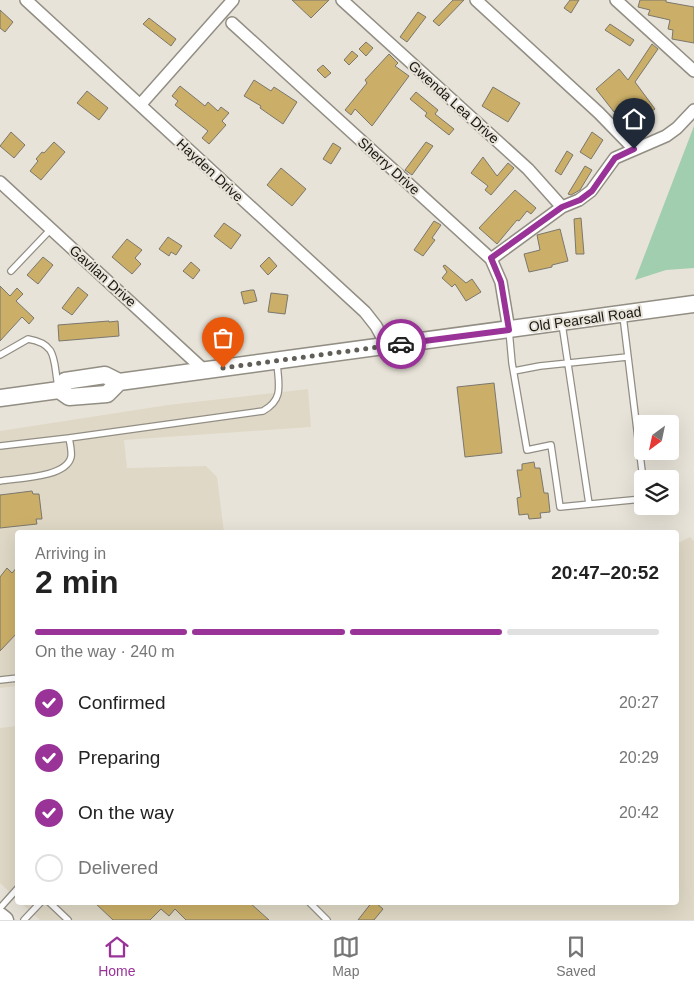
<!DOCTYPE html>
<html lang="en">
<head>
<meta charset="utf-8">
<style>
  :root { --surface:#fff; --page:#f2f2f2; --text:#222; --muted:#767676; --line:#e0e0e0; --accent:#993398 }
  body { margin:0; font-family:Helvetica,sans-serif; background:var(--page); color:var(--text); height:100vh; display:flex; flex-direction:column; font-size:19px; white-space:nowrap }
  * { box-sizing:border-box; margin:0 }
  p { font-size:16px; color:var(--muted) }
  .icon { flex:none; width:28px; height:28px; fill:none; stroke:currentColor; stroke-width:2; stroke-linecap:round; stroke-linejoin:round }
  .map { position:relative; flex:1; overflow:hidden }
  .drawer { position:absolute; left:15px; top:530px; width:664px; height:375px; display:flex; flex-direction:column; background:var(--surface); border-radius:5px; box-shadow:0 5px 20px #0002 }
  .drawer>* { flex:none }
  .needle { width:32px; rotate:213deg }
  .tools { position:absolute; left:634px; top:415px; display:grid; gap:10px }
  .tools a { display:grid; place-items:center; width:45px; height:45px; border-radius:5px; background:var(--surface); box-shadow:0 5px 20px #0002; font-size:25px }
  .pin { position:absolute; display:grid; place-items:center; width:42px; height:42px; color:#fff; margin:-51px -21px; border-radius:50% 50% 50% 0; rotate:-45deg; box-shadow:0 0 5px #0007 }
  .pin .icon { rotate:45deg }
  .courier { position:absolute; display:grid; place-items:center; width:50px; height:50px; margin:-25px; border:4px solid #993398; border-radius:50%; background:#fff; color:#222; box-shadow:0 1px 6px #0007 }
  .head em { font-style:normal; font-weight:700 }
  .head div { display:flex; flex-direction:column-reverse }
  .head { display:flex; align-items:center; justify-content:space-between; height:85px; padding:0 20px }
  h1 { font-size:32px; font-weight:700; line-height:38px }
  .bar { display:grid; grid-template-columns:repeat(4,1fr); gap:8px 5px; align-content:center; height:60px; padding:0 20px }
  .bar i { height:6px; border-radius:4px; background:var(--line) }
  .bar .selected { background:var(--accent) }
  .bar p { grid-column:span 4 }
  ol { padding:0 20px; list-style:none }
  li { display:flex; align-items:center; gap:15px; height:55px }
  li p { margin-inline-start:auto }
  li .icon { padding:5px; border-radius:50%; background:var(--accent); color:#fff; stroke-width:4 }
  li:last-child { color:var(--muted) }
  li i { width:28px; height:28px; border:2px solid var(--line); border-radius:50% }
  .menu { display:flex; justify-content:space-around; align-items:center; height:70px; border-top:1px solid var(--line); background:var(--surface); font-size:14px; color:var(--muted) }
  .menu a { display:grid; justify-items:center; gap:2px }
  .menu .selected { color:var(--accent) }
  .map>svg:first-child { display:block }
  .built { fill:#dfd8c6 }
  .green { fill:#a1ceaf }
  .building { fill:#cbaf68; stroke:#7b776d }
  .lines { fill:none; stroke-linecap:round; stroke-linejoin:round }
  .service-casing { stroke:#928e84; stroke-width:8 }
  .minor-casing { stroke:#928e84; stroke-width:14 }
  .secondary-casing { stroke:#928e84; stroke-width:19 }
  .service { stroke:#fff; stroke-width:5.5 }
  .minor { stroke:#fff; stroke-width:11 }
  .secondary { stroke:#fff; stroke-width:16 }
  .done { stroke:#615e58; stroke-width:5; stroke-dasharray:0 9 }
  .route { stroke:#993398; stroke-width:6 }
  .labels { text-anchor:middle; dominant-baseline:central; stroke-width:4; stroke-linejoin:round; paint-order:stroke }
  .street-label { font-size:14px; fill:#191713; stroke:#e8e3d8 }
</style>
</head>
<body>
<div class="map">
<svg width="694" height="920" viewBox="0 0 694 920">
  <rect width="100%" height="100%" fill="#e8e3d8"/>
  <path class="built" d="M308,389L311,427L124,440L127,468L206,466L217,477L224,532H18L17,686L0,688V431L168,405Z
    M690,537L694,541V920H40L21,903L676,902V544Z
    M17,726V899L0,883V728Z"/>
  <path class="green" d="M694,126V268L666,270L635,280Z"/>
  <path class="building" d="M292,0H329L311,18Z
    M453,0H464L439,26L433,21Z
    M570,0H579L571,13L564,8Z
    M640,0H666V2L694,7V43L672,39L673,30L668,29L670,20L648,15L650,10L638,7Z
    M0,10L13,22L5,32L0,28Z
    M418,12L426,17L407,42L400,37Z
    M149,18L176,39L171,46L143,24Z
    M610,24L634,40L630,46L605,30Z
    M366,42L373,48L366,56L359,49Z
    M652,44L658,49L635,82L655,109L631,126L618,109L614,112L596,89L619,69L628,80Z
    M352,51L358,56L349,65L344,60Z
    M389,54L398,63L395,66L409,76L372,126L355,109L351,115L345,110L367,83L365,80Z
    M323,65L331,73L325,78L317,70Z
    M254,80L271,91L274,87L297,102L283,124L260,108L261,106L244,96Z
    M180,86L205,106L208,102L218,111L221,107L229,113L222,121L226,125L209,144L202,138L208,131L175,105L178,101L172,96Z
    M493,87L520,103L508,122L482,106Z
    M87,91L108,108L99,120L77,103Z
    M416,92L438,110L435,114L454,129L449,135L425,116L427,113L410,99Z
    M11,132L25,145L14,158L0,146Z
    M592,132L603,140L591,159L580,152Z
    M54,142L65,152L41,180L30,171L38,161L36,159L42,152L44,153Z
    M426,142L433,146L412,175L405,170Z
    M333,143L341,148L331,164L323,159Z
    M567,151L573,155L561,175L555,171Z
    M483,157L497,176L508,163L514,168L491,195L485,190L488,186L471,173Z
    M585,166L592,170L580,190L571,195L568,194Z
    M281,168L306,189L292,206L267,185Z
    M515,190L536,208L531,214L527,211L519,221L517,220L497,244L479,228Z
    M581,218L584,254H576L574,219Z
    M434,221L441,225L432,238L435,240L423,256L414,250Z
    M224,223L241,235L231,249L214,236Z
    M560,229L568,261L552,265V267L529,272L524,254L540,250L537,235Z
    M168,237L182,246L176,255L171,252L169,256L159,249Z
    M127,239L142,250L135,258L141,264L132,274L112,257Z
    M43,257L53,265L38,284L27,275Z
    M269,257L277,266L268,275L260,266Z
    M191,262L200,270L193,279L183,271Z
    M445,265L466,283L472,279L481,292L466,301L455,284L452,287L442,278L447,272L443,266Z
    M0,286L10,296L17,288L23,294L16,301L34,318L29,324L22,317L0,341Z
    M78,287L88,295L72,315L62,308Z
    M251,290H254L257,301L244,304L241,292Z
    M271,293L288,295L285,314L268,312Z
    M109,321V322L118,321L119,336L59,341L58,325Z
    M494,383L502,453L465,457L457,387Z
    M534,462L535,468H540L544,493H548L550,512L540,513L541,518L529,519L528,514L519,515L517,498L521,497L517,470H522V464Z
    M32,491L33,494H39L42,519H36L37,524L0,528V495Z
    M18,566V632L0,651V577L7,568L12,573Z
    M94,902H249L269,920H186L175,909L169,916L161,909L150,920H113Z
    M372,902H375L383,909L374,920H358Z"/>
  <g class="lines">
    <defs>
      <path id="service" d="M11,271L51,229
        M623,316L643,479
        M562,324L589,504
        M509,330L512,363L527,450L551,445L560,507L642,499
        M0,355L28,339C58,344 53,360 58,386
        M514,371L540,366L627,357
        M0,446L69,438
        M0,481C17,478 66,478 71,457C72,452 70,443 69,438L263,411C285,399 278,383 277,362
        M0,680L18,678
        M49,902L68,920
        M309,902L327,920
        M0,908L18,888
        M24,920L41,902"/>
      <path id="minor" d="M26,0L365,312L376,326L387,346
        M342,0L528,169L562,207
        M476,0L599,113L634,149
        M616,0L694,71
        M232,23L491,259L501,282L509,330
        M140,105L233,0
        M0,182L205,371
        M491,259L562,207L579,200L591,191L615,158L666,136L677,128L694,110"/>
      <path id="secondary" d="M59,390L65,381L105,375L119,382L694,304
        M0,398L59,390L69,397L107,394L119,382
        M0,916L5,920"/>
    </defs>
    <use href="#service" class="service-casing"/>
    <use href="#minor" class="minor-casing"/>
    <use href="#secondary" class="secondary-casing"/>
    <use href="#service" class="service"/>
    <use href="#minor" class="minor"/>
    <use href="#secondary" class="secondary"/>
  </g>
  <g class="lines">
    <path class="done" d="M223,368L401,344"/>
    <path class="route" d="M401,344L509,330L501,282L491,258L562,207L580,200L592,191L615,158L634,149"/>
  </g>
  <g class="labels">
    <g class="street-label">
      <text transform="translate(454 102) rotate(42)">Gwenda Lea Drive</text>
      <text transform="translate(389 166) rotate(42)">Sherry Drive</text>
      <text transform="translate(210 170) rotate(43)">Hayden Drive</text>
      <text transform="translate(103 276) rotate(42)">Gavilan Drive</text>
      <text transform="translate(585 319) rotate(-8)">Old Pearsall Road</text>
    </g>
  </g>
</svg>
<div class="tools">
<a><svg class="needle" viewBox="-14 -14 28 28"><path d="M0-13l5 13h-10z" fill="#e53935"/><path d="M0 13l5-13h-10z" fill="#767676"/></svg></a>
<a><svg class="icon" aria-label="layers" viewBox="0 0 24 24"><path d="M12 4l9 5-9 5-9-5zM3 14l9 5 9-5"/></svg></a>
</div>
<div class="pin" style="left:223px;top:368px;background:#ea580c"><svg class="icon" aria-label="bag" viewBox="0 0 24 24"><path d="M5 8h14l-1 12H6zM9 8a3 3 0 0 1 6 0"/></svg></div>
<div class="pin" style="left:634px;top:149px;background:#1f2937"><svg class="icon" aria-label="home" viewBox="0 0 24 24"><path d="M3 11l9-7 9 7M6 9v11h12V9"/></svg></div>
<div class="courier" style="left:401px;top:344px"><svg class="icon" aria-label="car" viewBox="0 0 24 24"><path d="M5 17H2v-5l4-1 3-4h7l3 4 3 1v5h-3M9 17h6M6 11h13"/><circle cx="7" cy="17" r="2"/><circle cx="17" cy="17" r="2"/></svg></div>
<section class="drawer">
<div class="head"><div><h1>2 min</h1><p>Arriving in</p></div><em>20:47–20:52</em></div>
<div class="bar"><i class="selected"></i><i class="selected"></i><i class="selected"></i><i></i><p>On the way · 240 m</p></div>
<ol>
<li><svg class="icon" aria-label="check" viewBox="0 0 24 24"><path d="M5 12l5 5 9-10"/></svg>Confirmed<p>20:27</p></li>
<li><svg class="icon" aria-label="check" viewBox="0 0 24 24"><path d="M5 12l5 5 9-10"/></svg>Preparing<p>20:29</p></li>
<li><svg class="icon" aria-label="check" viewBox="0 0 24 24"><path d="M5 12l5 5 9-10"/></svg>On the way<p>20:42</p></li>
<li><i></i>Delivered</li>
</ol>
</section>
</div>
<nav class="menu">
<a class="selected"><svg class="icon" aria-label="home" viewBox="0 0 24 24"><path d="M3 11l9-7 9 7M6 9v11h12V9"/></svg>Home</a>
<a><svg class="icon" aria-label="map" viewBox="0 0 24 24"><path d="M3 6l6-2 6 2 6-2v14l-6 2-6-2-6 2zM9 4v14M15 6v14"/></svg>Map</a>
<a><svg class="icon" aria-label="saved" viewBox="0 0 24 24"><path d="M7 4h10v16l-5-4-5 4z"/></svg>Saved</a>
</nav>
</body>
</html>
